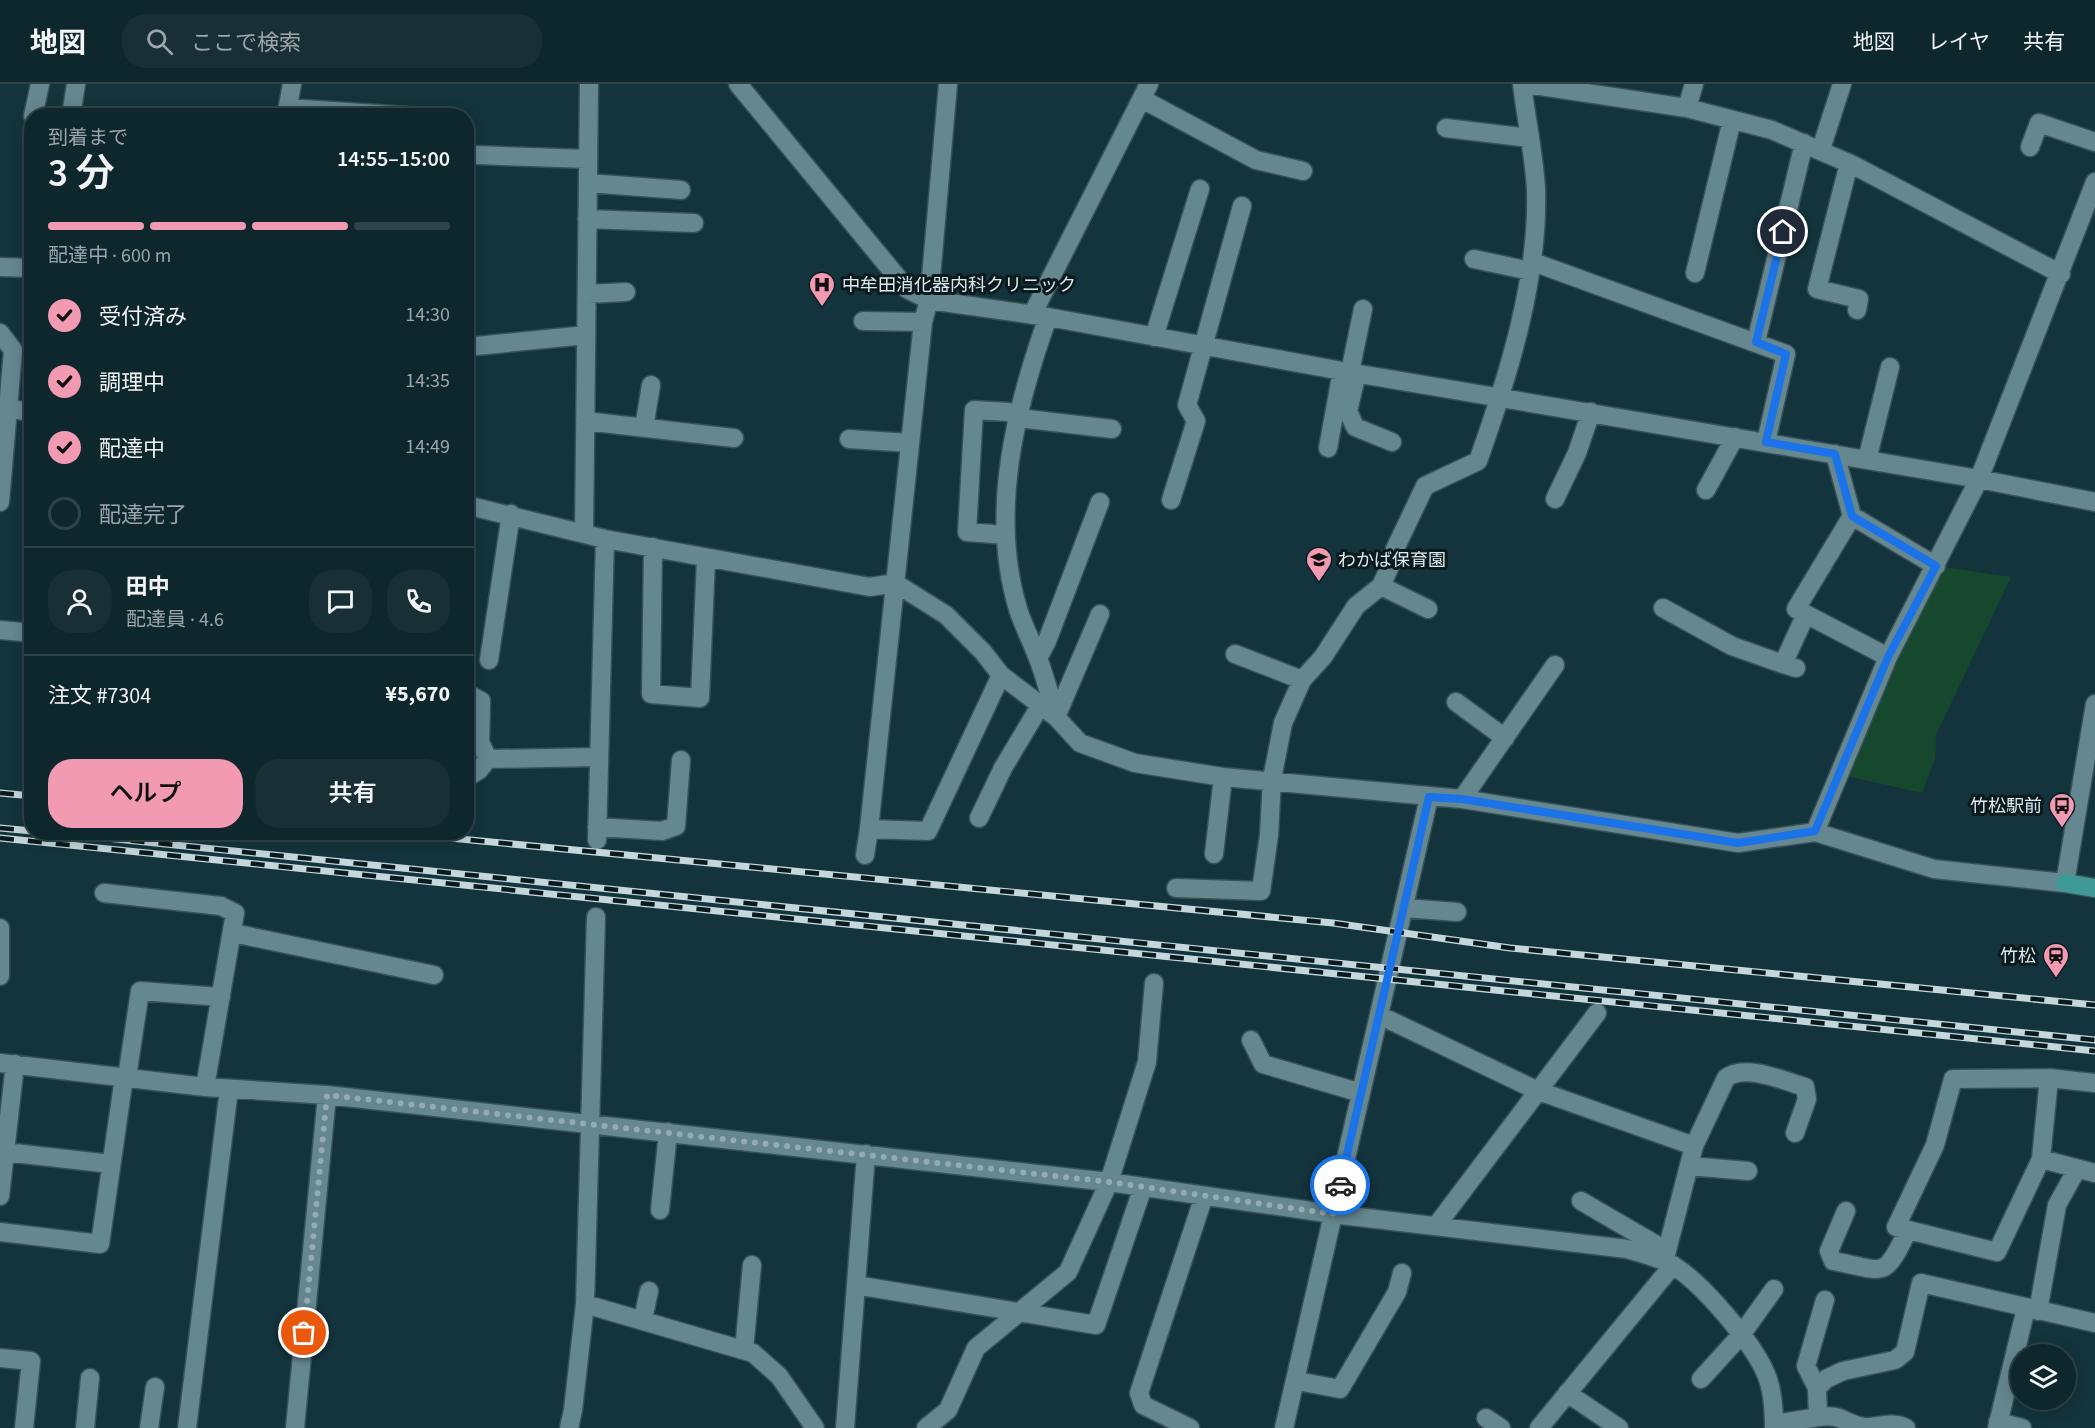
<!DOCTYPE html>
<html lang="ja">
<head>
<meta charset="utf-8">
<style>
  :root { --surface:#0e272d; --page:#172f35; --text:#f1f3f6; --muted:#9ba5aa; --line:#2e4449; --accent:#f19ab1 }
  body { margin:0; font-family:"Source Sans 3","Noto Sans JP",sans-serif; background:var(--page); color:var(--text); height:100vh; display:flex; flex-direction:column; font-size:22px; white-space:nowrap }
  * { box-sizing:border-box; margin:0 }
  p { font-size:20px; color:var(--muted) }
  .icon { flex:none; width:33px; height:33px; fill:none; stroke:currentColor; stroke-width:2; stroke-linecap:round; stroke-linejoin:round }
  .map { position:relative; flex:1; overflow:hidden }
  .details { position:absolute; left:24px; top:24px; width:450px; height:732px; display:flex; flex-direction:column; background:var(--surface); border-radius:24px; box-shadow:0 3px 15px #0003,0 0 0 2px var(--line) }
  .details>* { flex:none }
  .fabs { position:absolute; left:2010px; top:1260px; display:grid; gap:12px }
  .fabs a { display:grid; place-items:center; width:66px; height:66px; border-radius:50%; background:var(--surface); box-shadow:0 3px 15px #0003,0 0 0 2px var(--line); font-size:30px }
  .pin { position:absolute; display:grid; place-items:center; width:51px; height:51px; color:#fff; margin:-26px; border:3px solid #fff; border-radius:50%; box-shadow:0 2px 6px #0007 }
  .courier { position:absolute; display:grid; place-items:center; width:60px; height:60px; margin:-30px; border:4px solid #1a73e8; border-radius:50%; background:#fff; color:#222; box-shadow:0 2px 8px #0007 }
  .overview em { font-style:normal; font-weight:600 }
  .overview div { display:flex; flex-direction:column-reverse }
  .overview { display:flex; align-items:center; justify-content:space-between; height:102px; padding:0 24px }
  h1 { font-size:39px; font-weight:600; line-height:45px }
  .bar { display:grid; grid-template-columns:repeat(4,1fr); gap:9px 6px; align-content:center; height:72px; padding:0 24px }
  .bar i { height:8px; border-radius:4px; background:var(--line) }
  .bar .active { background:var(--accent) }
  .bar p { grid-column:span 4 }
  .line { display:flex; align-items:center; gap:15px; padding:0 24px; border-top:2px solid var(--line) }
  .line div { flex:1 }
  .round { display:grid; place-items:center; flex:none; width:63px; height:63px; border-radius:24px; background:var(--page) }
  ol { padding:0 24px; list-style:none }
  li { display:flex; align-items:center; gap:18px; height:66px }
  li p { margin-inline-start:auto }
  li .icon { padding:6px; border-radius:50%; background:var(--accent); color:#111; stroke-width:4 }
  li:last-child { color:var(--muted) }
  li i { width:33px; height:33px; border:3px solid var(--line); border-radius:50% }
  .cta { display:flex; gap:12px; margin-top:auto; padding:12px 24px }
  .cta a { flex:1; height:69px; border-radius:24px; background:var(--accent); color:#111; font-size:24px; font-weight:600; line-height:69px; text-align:center }
  .cta a+a { background:var(--page); color:var(--text) }
  header { display:flex; align-items:center; gap:36px; box-sizing:border-box; height:84px; padding:0 30px; background:var(--surface); border-bottom:2px solid var(--line) }
  header strong { font-size:28px }
  nav { display:flex; gap:33px; margin-inline-start:auto; font-size:21px }
  .search { width:420px; height:54px; background:var(--page); display:flex; align-items:center; gap:15px; box-sizing:border-box; padding:0 21px; border-radius:24px; color:var(--muted); font-size:22px }
  .map>svg:first-child { display:block }
  .green { fill:#15482d }
  .lines { fill:none; stroke-linecap:round; stroke-linejoin:round }
  .minor-casing { stroke:#385158; stroke-width:21 }
  .major-casing { stroke:#385158; stroke-width:21 }
  .minor { stroke:#658790; stroke-width:18 }
  .major { stroke:#3f9a97; stroke-width:18 }
  .rail-casing { stroke:#c4d7dd; stroke-width:7 }
  .rail { stroke:#0c191d; stroke-width:4.5; stroke-dasharray:14; stroke-linecap:butt }
  .done { stroke:#94abb1; stroke-width:6; stroke-dasharray:0 10.8 }
  .route { stroke:#1a73e8; stroke-width:8 }
  .labels { text-anchor:middle; dominant-baseline:central; stroke-width:6; stroke-linejoin:round; paint-order:stroke }
  .poi-label { font-size:18px; fill:#d9ebf0; stroke:#0c191d; text-anchor:start }
</style>
</head>
<body>
<header>
<strong>地図</strong>
<div class="search"><svg class="icon" aria-label="search" viewBox="0 0 24 24"><circle cx="10" cy="10" r="6"/><path d="M15 15l6 6"/></svg>ここで検索</div>
<nav><a>地図</a><a>レイヤ</a><a>共有</a></nav>
</header>
<div class="map">
<svg width="2095" height="1344" viewBox="0 0 2095 1344">
  <rect width="100%" height="100%" fill="#13343c"/>
  <path class="green" d="M1943,483L2011,493L1936,651L1935,675L1922,709L1847,692L1893,577Z"/>
  <g class="lines">
    <defs>
      <path id="minor" d="M738,0L907,205L929,216L1048,233L1342,287L1979,395L2095,418
        M948,0L929,216L923,238L869,745L928,747L1001,591
        M1527,0L1687,24L1772,46L1853,81L2061,190
        M1142,15L1256,76L1303,87
        M288,24L407,32
        M1687,24L1694,0
        M33,32L40,0
        M71,32L76,0
        M286,32L292,0
        M1446,44L1529,54
        M2030,63L2039,39L2095,58
        M1821,65L1842,0
        M476,71L588,75
        M1849,79L1817,205L1859,215L1857,226
        M588,99L681,106
        M587,135L694,139
        M1474,175L1530,187
        M1533,178L1786,270L1766,358
        M0,183L29,184
        M1695,189L1732,36
        M587,210L626,208
        M1032,231L1149,0
        M1048,233C1015,325 989,429 1018,525C1023,541 1031,556 1037,572C1045,591 1050,613 1056,633
        M863,237L923,238
        M0,249L13,266L0,418
        M1154,253L1200,105
        M1756,258L1804,59
        M466,263L586,251
        M1350,288L1363,225
        M1357,289L1348,327L1355,343L1392,358
        M0,322L32,329
        M585,337L734,354
        M644,344L651,301
        M849,355L910,359
        M1328,364L1342,287
        M1835,370L1852,432L1936,482
        M1867,376L1890,283
        M1706,406L1735,353
        M1555,415L1577,369L1591,328
        M1171,416L1196,337L1187,321L1242,122
        M466,421L605,455L870,503L895,499L946,531L983,568L1001,591L1056,633L1080,659L1135,679L1223,693L1462,715L1738,759L1815,748L1934,785L2065,799L2095,620
        M1852,432L1796,525L1888,573
        M584,450L589,0
        M1006,451L967,448L974,326L1009,328L1019,334L1112,345
        M653,463L651,610L700,614L706,475
        M1395,465L1425,402L1478,377C1508,293 1539,194 1536,105C1534,70 1526,34 1522,0
        M1381,502L1395,471
        M1663,524L1732,562L1783,580
        M0,546L32,549
        M1235,570L1302,596
        M1038,574L1047,557L1100,418
        M489,576L511,430
        M1796,584L1783,580L1806,530
        M466,609L481,617L480,658L488,675
        M1456,618L1505,654
        M1056,633L1100,530
        M488,675L599,673
        M466,694L479,686L488,675
        M1462,715L1555,581
        M979,734L1003,684L1040,622
        M597,743L662,747L676,742L681,676
        M1815,748L1888,573L1979,395L2095,98
        M597,756L605,455
        M1214,770L1223,693
        M865,771L869,745
        M1176,804L1261,807L1269,751L1272,695L1283,639L1302,596L1323,573L1356,522L1381,502L1428,525
        M104,809L221,822L235,829L205,1003
        M1405,824L1457,828
        M0,844V892
        M233,849L434,891
        M1381,932L1536,1006L1694,1062
        M1251,956L1263,980L1361,1009
        M0,979L205,1003L327,1011L1109,1098L1333,1130L1627,1165C1642,1170 1661,1174 1674,1182C1703,1200 1753,1259 1766,1290C1773,1306 1774,1327 1774,1344
        M127,993L140,907L221,913
        M2049,994L2041,1075L1997,1168L1896,1143L1935,1061L1953,995L2049,994L2095,999
        M5,1068L111,1080
        M2041,1075L2095,1089
        M1689,1082L1748,1087
        M0,1112L15,980
        M1581,1117L1667,1167
        M660,1126L668,1048
        M1846,1127L1829,1167L1833,1177C1884,1186 1883,1198 1907,1148
        M1436,1142L1597,929
        M0,1148L100,1160L124,993
        M1664,1178L1694,1062L1726,994C1745,979 1784,997 1805,1003L1807,1015L1795,1049
        M856,1201L1096,1241L1143,1103
        M585,1220L753,1269L779,1292L815,1344
        M2038,1227L2057,1121L2077,1085
        M643,1235L649,1207
        M744,1266L752,1181
        M0,1274L31,1277L24,1344
        M1701,1295L1741,1251L1774,1205
        M1297,1297L1340,1305L1397,1208L1402,1189
        M1817,1304L1806,1282L1825,1216
        M1567,1309L1619,1344
        M1818,1333C1842,1329 1844,1340 1864,1343C1878,1344 1892,1336 1906,1344
        M1486,1334L1501,1344
        M1998,1338L2022,1344
        M1774,1340L1818,1333L1817,1304L1826,1295L1843,1287L1895,1276L1905,1268L1921,1199L2095,1239
        M85,1344L90,1294
        M149,1344L155,1303
        M187,1344L229,1005
        M295,1344L327,1011
        M569,1344L573,1326L585,1220L596,833
        M845,1344L866,1070
        M926,1344L948,1326L976,1264L1068,1188L1109,1098L1147,978L1154,899
        M1190,1344L1143,1321L1139,1309L1204,1112
        M1284,1344L1429,713
        M1539,1344L1673,1181
        M1997,1344L2026,1224"/>
      <path id="major" d="M2065,799L2095,804"/>
    </defs>
    <use href="#minor" class="minor-casing"/>
    <use href="#major" class="major-casing"/>
    <use href="#minor" class="minor"/>
    <use href="#major" class="major"/>
    <defs>
      <path id="rail" d="M0,709L32,712
        M0,744L32,747
        M47,748L2095,956
        M387,748L1333,839L1510,864L2095,921
        M0,754L2095,967"/>
    </defs>
    <use href="#rail" class="rail-casing"/>
    <use href="#rail" class="rail"/>
  </g>
  <g class="lines">
    <path class="done" d="M304,1249L327,1011L1109,1098L1333,1130L1340,1101"/>
    <path class="route" d="M1340,1101L1429,713L1462,715L1738,759L1815,747L1888,573L1936,482L1852,432L1835,370L1766,358L1786,270L1756,258L1783,148"/>
  </g>
  <defs>
    <symbol id="hospital-pin" viewBox="-11 -11 22 30"><path d="M0 17L-7.5 6A9.5 9.5 0 1 1 7.5 6Z" fill="#f19ab1" stroke="#0c191d"/><path d="M-5-5h3v3.5h4V-5h3V5h-3V1.5h-4V5h-3Z" fill="#111"/></symbol>
    <symbol id="school-pin" viewBox="-11 -11 22 30"><path d="M0 17L-7.5 6A9.5 9.5 0 1 1 7.5 6Z" fill="#f19ab1" stroke="#0c191d"/><path d="M0-5L7-2L0 1L-7-2ZM-4 1L0 2.5L4 1V4Q0 6-4 4Z" fill="#111"/></symbol>
    <symbol id="bus-pin" viewBox="-11 -11 22 30"><path d="M0 17L-7.5 6A9.5 9.5 0 1 1 7.5 6Z" fill="#f19ab1" stroke="#0c191d"/><path d="M-5-6H5V4H4V6H2V4H-2V6H-4V4H-5ZM-3.5-4V0h7V-4ZM-3.5 1.2v1.5H-2V1.2ZM2 1.2v1.5H3.5V1.2Z" fill="#111"/></symbol>
    <symbol id="station-pin" viewBox="-11 -11 22 30"><path d="M0 17L-7.5 6A9.5 9.5 0 1 1 7.5 6Z" fill="#f19ab1" stroke="#0c191d"/><path d="M-3-6H3Q5-6 5-4V2Q5 4 3 4L4.5 6H3L1.5 4h-3L-3 6H-4.5L-3 4Q-5 4-5 2V-4Q-5-6-3-6ZM-3.5-4v3h7v-3ZM-3.5 1v1.5H-2V1ZM2 1v1.5H3.5V1Z" fill="#111"/></symbol>
  </defs>
  <g fill-rule="evenodd">
    <use href="#hospital-pin" x="807" y="186" width="30" height="40"/>
    <use href="#school-pin" x="1304" y="461" width="30" height="40"/>
    <use href="#bus-pin" x="2047" y="707" width="30" height="40"/>
    <use href="#station-pin" x="2041" y="857" width="30" height="40"/>
  </g>
  <g class="labels">
    <g class="poi-label">
      <text x="842" y="201">中牟田消化器内科クリニック</text>
      <text x="1338" y="476">わかば保育園</text>
      <text x="2042" y="722" text-anchor="end">竹松駅前</text>
      <text x="2036" y="872" text-anchor="end">竹松</text>
    </g>
  </g>
</svg>
<div class="fabs">
<a><svg class="icon" aria-label="layers" viewBox="0 0 24 24"><path d="M12 4l9 5-9 5-9-5zM3 14l9 5 9-5"/></svg></a>
</div>
<div class="pin" style="left:304px;top:1249px;background:#ea580c"><svg class="icon" aria-label="bag" viewBox="0 0 24 24"><path d="M5 8h14l-1 12H6zM9 8a3 3 0 0 1 6 0"/></svg></div>
<div class="pin" style="left:1783px;top:148px;background:#1f2937"><svg class="icon" aria-label="home" viewBox="0 0 24 24"><path d="M3 11l9-7 9 7M6 9v11h12V9"/></svg></div>
<div class="courier" style="left:1340px;top:1101px"><svg class="icon" aria-label="car" viewBox="0 0 24 24"><path d="M5 17H2v-5l4-1 3-4h7l3 4 3 1v5h-3M9 17h6M6 11h13"/><circle cx="7" cy="17" r="2"/><circle cx="17" cy="17" r="2"/></svg></div>
<section class="details">
<div class="overview"><div><h1>3 分</h1><p>到着まで</p></div><em>14:55–15:00</em></div>
<div class="bar"><i class="active"></i><i class="active"></i><i class="active"></i><i></i><p>配達中 · 600 m</p></div>
<ol>
<li><svg class="icon" aria-label="check" viewBox="0 0 24 24"><path d="M5 12l5 5 9-10"/></svg>受付済み<p>14:30</p></li>
<li><svg class="icon" aria-label="check" viewBox="0 0 24 24"><path d="M5 12l5 5 9-10"/></svg>調理中<p>14:35</p></li>
<li><svg class="icon" aria-label="check" viewBox="0 0 24 24"><path d="M5 12l5 5 9-10"/></svg>配達中<p>14:49</p></li>
<li><i></i>配達完了</li>
</ol>
<div class="line" style="height:108px"><a class="round"><svg class="icon" aria-label="person" viewBox="0 0 24 24"><circle cx="12" cy="8" r="4"/><path d="M4 21q1-7 8-7t8 7"/></svg></a><div><b>田中</b><p>配達員 · 4.6</p></div><a class="round"><svg class="icon" aria-label="chat" viewBox="0 0 24 24"><path d="M4 5h16v11H9l-5 4z"/></svg></a><a class="round"><svg class="icon" aria-label="phone" viewBox="0 0 24 24"><path d="M5 4h4l2 5-3 2q2 4 5 5l2-3 5 2v4C11 20 4 13 5 4z"/></svg></a></div>
<div class="line" style="height:78px"><div>注文 #7304</div><b>¥5,670</b></div>
<div class="cta"><a>ヘルプ</a><a>共有</a></div>
</section>
</div>
</body>
</html>
